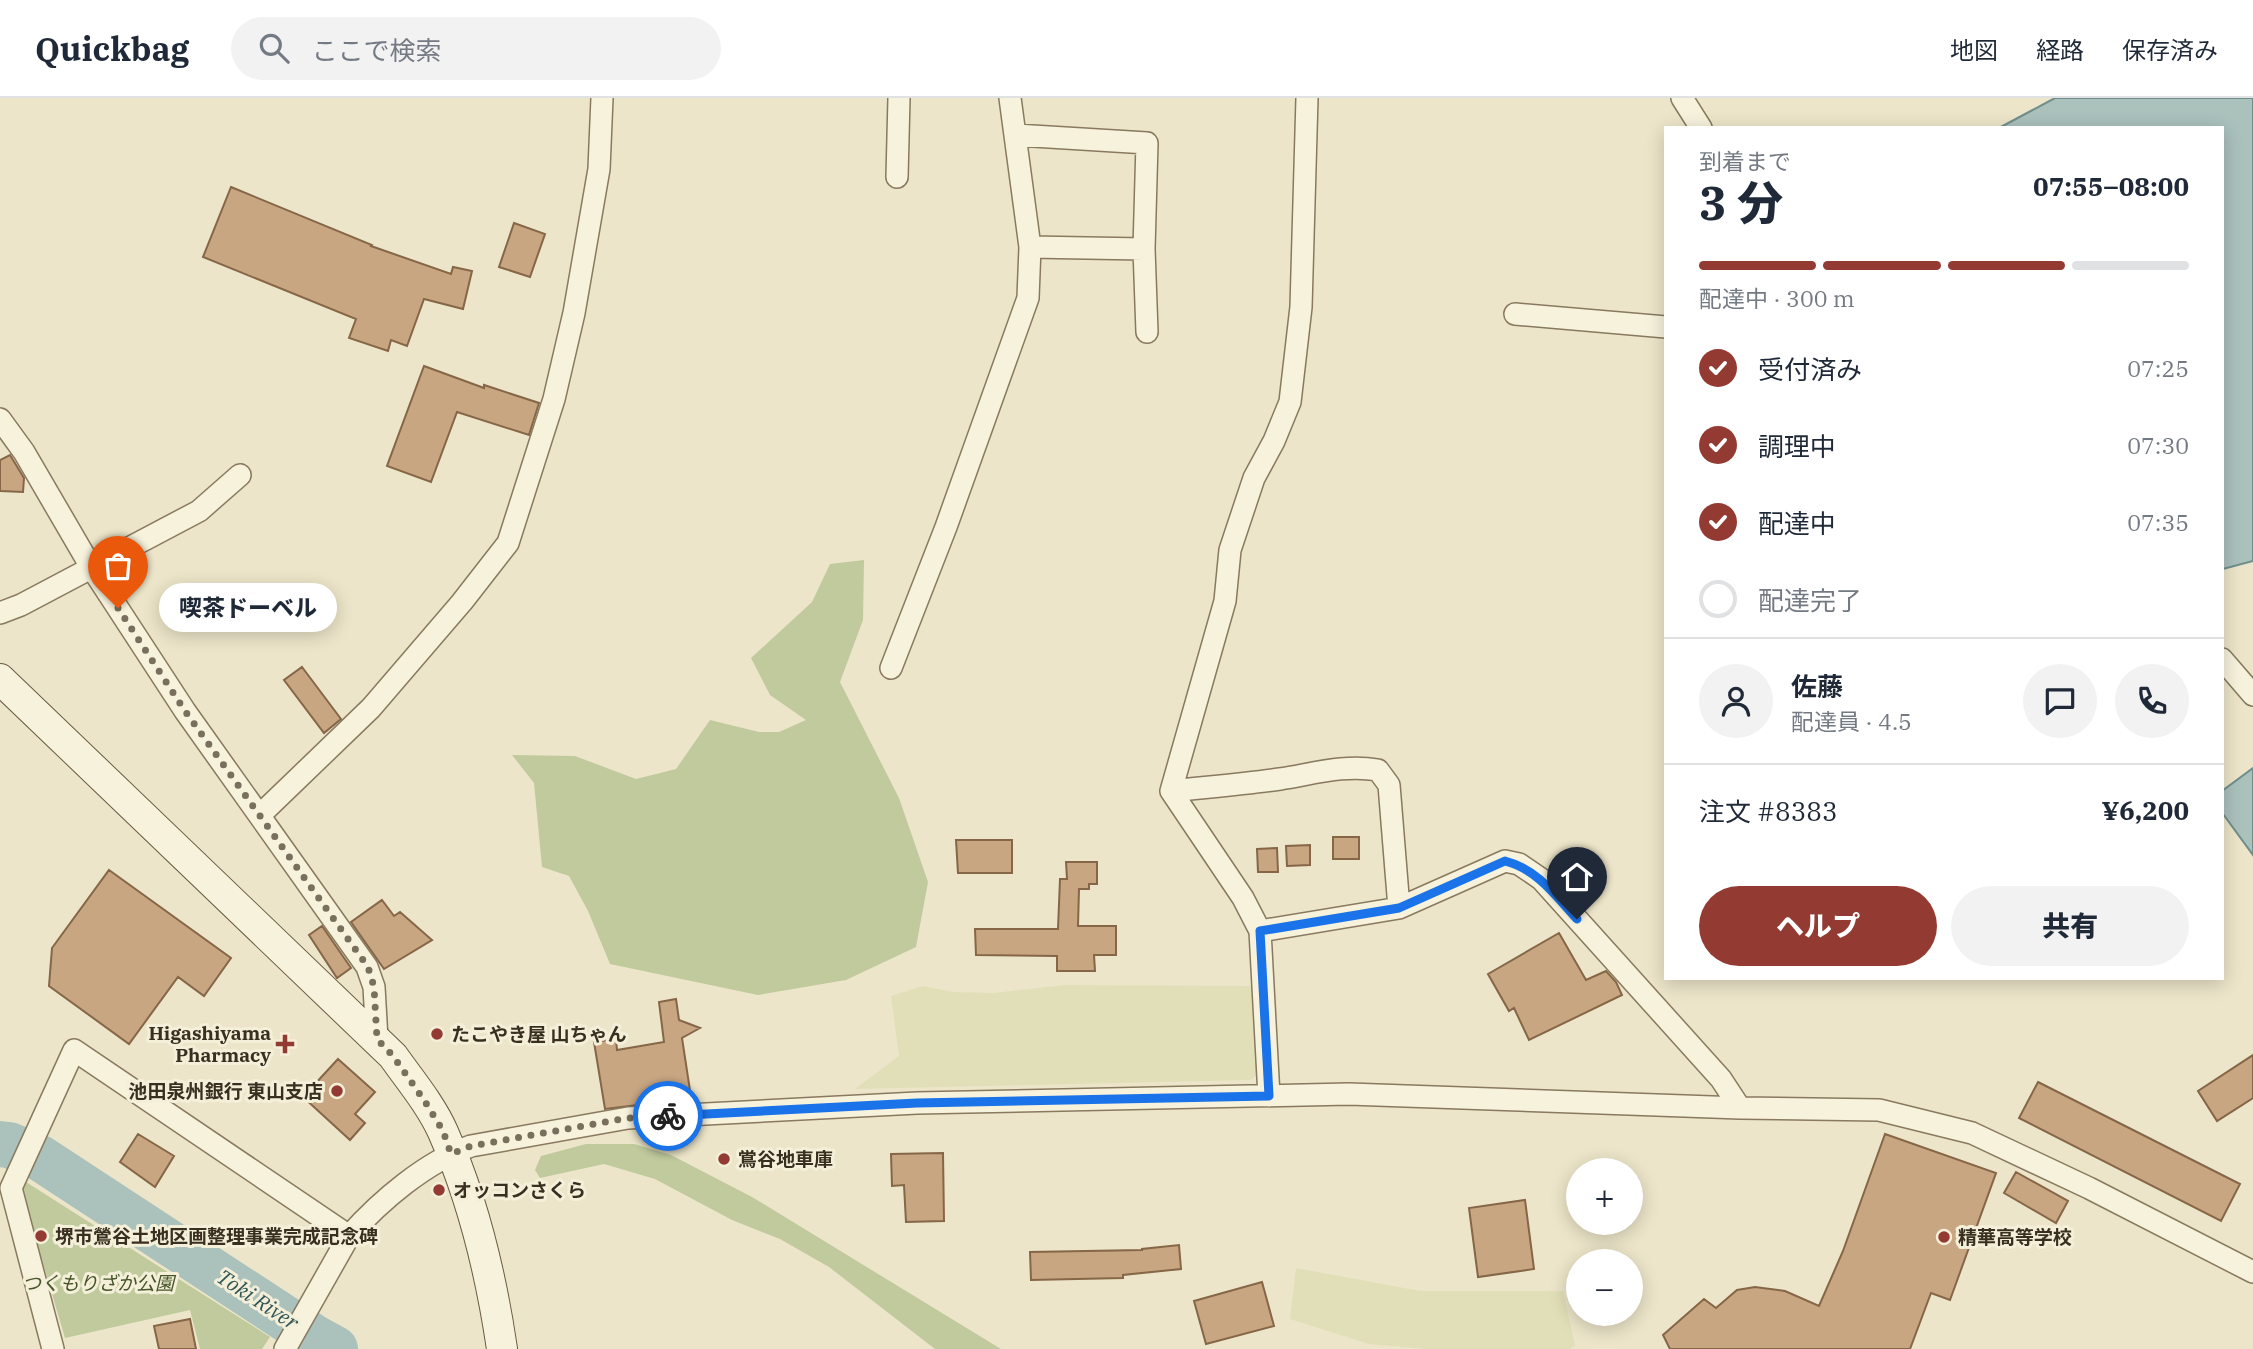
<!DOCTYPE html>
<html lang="ja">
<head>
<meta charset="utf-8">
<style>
  :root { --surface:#fff; --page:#f2f2f3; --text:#1f2937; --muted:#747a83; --line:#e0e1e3; --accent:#933b33 }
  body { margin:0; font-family:"IBM Plex Serif","Noto Sans JP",serif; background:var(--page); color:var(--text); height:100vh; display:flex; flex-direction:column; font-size:26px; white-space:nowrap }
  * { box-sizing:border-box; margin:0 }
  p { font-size:23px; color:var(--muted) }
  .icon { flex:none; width:38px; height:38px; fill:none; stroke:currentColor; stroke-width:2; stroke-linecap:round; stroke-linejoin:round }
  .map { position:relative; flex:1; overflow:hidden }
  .details { position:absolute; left:1664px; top:28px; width:560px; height:854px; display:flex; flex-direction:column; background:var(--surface); border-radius:0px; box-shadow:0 4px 18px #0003 }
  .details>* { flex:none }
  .fabs { position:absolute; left:1566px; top:1060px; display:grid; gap:14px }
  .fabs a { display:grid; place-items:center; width:77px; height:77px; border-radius:50%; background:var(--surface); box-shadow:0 4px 18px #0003; font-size:35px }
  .pin { position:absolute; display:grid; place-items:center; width:60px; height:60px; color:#fff; margin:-72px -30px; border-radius:50% 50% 50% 0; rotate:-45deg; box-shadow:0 0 7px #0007 }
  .pin .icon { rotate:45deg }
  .courier { position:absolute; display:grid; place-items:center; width:70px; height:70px; margin:-35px; border:5px solid #1a73e8; border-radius:50%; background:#fff; color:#222; box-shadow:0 2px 9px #0007 }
  .bubble { position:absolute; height:49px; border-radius:24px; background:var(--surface); box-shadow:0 4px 18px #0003; font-size:23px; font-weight:800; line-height:49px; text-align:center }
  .overview em { font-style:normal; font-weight:800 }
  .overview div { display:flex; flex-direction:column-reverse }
  .overview { display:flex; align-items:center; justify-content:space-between; height:119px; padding:0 35px }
  h1 { font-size:46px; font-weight:800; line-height:52px }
  .bar { display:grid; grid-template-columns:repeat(4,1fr); gap:10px 7px; align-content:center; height:84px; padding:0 35px }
  .bar i { height:9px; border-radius:5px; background:var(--line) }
  .bar .active { background:var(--accent) }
  .bar p { grid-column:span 4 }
  .line { display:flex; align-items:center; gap:18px; padding:0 35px; border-top:2px solid var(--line) }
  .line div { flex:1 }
  .round { display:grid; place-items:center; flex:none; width:74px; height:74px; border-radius:37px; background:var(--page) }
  ol { padding:0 35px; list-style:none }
  li { display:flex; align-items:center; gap:21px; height:77px }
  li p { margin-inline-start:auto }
  li .icon { padding:7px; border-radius:50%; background:var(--accent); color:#fff; stroke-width:4 }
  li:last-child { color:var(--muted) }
  li i { width:38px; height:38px; border:4px solid var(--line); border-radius:50% }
  .primary-button { display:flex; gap:14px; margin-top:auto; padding:14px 35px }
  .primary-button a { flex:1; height:80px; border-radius:42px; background:var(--accent); color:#fff; font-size:28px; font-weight:800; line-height:80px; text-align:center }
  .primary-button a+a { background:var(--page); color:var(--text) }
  header { display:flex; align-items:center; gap:42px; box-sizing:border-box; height:98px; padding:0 35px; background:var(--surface); border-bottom:2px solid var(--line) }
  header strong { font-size:33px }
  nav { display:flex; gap:38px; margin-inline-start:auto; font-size:24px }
  .search { width:490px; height:63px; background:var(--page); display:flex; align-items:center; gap:18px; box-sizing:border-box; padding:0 24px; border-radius:38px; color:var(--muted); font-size:26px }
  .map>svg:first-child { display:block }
  .farmland { fill:#e1dfb7 }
  .green { fill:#c0ca9d }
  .water { fill:#aac1bc; stroke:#708f8b; stroke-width:2 }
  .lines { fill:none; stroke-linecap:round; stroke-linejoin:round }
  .river { stroke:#aac1bc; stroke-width:46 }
  .building { fill:#c8a682; stroke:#856646; stroke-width:2 }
  .street-casing { stroke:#88795f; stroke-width:24 }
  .secondary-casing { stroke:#6a5a42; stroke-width:32 }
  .street { stroke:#f7f2dc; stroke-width:21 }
  .secondary { stroke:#f7f2dc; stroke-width:30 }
  .done { stroke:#786f5c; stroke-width:7; stroke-dasharray:0 12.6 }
  .route { stroke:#1a73e8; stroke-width:9 }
  .poi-dot { fill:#933b33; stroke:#f4efd8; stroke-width:2.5 }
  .labels { text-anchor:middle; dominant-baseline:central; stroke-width:6; stroke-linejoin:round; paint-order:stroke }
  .poi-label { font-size:19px; font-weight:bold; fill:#392f21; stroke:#f4efd8; text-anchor:start }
  .park-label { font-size:19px; font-style:italic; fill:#455429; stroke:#f4efd8 }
  .water-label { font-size:21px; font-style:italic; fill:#325658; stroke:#f4efd8 }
</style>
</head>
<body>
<header>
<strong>Quickbag</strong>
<div class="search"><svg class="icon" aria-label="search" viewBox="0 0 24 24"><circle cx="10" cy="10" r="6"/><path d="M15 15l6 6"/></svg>ここで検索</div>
<nav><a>地図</a><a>経路</a><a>保存済み</a></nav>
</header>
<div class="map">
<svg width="2253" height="1251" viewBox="0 0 2253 1251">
  <rect width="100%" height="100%" fill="#ece5c9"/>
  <path class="farmland" d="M1065,887L1256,888V978L1250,982L855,991L899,958L891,898L923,888L952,894L994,895Z
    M1296,1170L1420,1193H1563L1575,1248L1570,1251H1426L1369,1246L1290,1221Z"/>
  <path class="green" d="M864,462L863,522L840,584L899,700L928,784L916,849L846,882L758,897L610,866L588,813L569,778L542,769L534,685L512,657L575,658L636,681L676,671L710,622L759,634H779L806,622L770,597L751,560L812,504L830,466Z
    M586,1046H634L671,1057L752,1099L1001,1251H935L829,1169L780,1141L732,1122L655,1081L604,1066L540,1080L535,1072L541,1058Z
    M26,1084L270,1239L262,1251H200L190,1212L65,1240L22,1094Z"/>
  <path class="water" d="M2055,0H2253V463L2223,471L2222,30H1999Z
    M2253,670V757L2223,716L2222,693Z"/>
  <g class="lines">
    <path class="river" d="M0,1046L9,1047L40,1060L315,1240L335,1251"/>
  </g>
  <path class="building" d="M231,89L372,147L371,148L451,176L453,169L472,173L463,211L424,201L407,248L391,242L388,253L349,240L356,221L203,159Z
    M514,125L545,136L530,179L499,169Z
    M424,268L484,290V287L539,305L529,337L457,314L431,384L387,368Z
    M10,357L24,380L23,394L0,393V362Z
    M302,569L341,621L324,635L284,582Z
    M1333,739H1359V761H1333Z
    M956,742H1012V775H958Z
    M1310,747V767L1287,768L1286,748Z
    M1277,750L1278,774H1258L1257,751Z
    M1066,764H1097V786H1089V791H1079L1078,828H1116V857H1094L1095,873H1057V858L976,857L975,831H1058L1060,781H1067Z
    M109,772L231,860L204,898L178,879L129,946L49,888L52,850Z
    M382,802L394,818L400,814L432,842L384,871L351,824Z
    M322,828L351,870L337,880L309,837Z
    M1559,835L1586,882L1606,873L1616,884L1622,897L1529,942L1514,910L1509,913L1488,876Z
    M676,901L679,922L700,930L682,940L691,999L646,1003V1006L605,1011L594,944L616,941L617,952L664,944L659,904Z
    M2253,957V1000L2217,1023L2198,993Z
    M338,961L375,994L355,1016L365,1025L350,1042L303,999Z
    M2038,984L2240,1086L2221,1123L2019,1020Z
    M138,1036L174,1058L155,1089L120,1064Z
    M1885,1036L1996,1075L1950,1202L1931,1195L1910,1251H1670L1663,1237L1704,1201L1716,1210L1737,1192L1755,1189L1785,1193L1819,1208L1843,1153Z
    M943,1055L944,1123L906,1124L904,1087L892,1088L891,1056Z
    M2016,1074L2068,1103L2056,1125L2004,1095Z
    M1525,1102L1534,1171L1478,1179L1469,1110Z
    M1179,1147L1181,1171L1123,1177V1180L1031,1182L1030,1154L1142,1152V1151Z
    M1262,1184L1274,1228L1206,1246L1194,1203Z
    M190,1221L196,1251H159L154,1228Z"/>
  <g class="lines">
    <defs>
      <path id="street" d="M1682,0L1701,30
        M1016,37L1147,45L1144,151L1147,234
        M897,79L899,0
        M1030,149L1144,151
        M1515,216L1666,229
        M0,321L24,354L91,469L185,613L367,869L374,889L377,941
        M0,515L21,507L199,413L240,377
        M2222,561L2253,597
        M891,570L946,429L1028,200L1030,149L1010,0
        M1171,693C1208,689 1244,686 1280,681C1313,676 1344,666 1378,672L1389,687L1399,810
        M260,717L371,610L462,504L508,445L554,301L574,215L599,71L602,0
        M1260,833L1399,810L1505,763L1519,766L1541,781L1721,981L1740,1010
        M1269,998L1260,833L1243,800L1171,693L1225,503L1230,452L1254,380L1274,343L1290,304L1301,209L1307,0
        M53,1251L11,1090L74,952L349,1138
        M285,1251L349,1138C381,1102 426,1064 471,1048L628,1020L917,1005L1349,996L1740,1010L1879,1012L1972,1035L2089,1090L2253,1174"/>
      <path id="secondary" d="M0,581L393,958C410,982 431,1007 443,1034C474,1104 491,1176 502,1251"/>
    </defs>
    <use href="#street" class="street-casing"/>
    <use href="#secondary" class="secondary-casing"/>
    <use href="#street" class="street"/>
    <use href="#secondary" class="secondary"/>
  </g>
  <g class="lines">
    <path class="done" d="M118,510L185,613L368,869L374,889L377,941L393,958L424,1002L443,1033L451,1056L471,1048L628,1020L668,1018"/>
    <path class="route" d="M668,1018L917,1005L1269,998L1260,833L1399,810L1505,763C1537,771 1556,798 1577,821"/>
  </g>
  <g class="poi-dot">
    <circle cx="437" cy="936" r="7"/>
    <path d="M281.5 935.5h7v7h7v7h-7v7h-7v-7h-7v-7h7z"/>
    <circle cx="337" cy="993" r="7"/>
    <circle cx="724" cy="1061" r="7"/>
    <circle cx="439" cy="1092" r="7"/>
    <circle cx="41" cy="1138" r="7"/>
    <circle cx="1944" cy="1139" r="7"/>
  </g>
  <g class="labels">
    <g class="poi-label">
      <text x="271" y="935" text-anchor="end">Higashiyama<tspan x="271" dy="22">Pharmacy</tspan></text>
      <text x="451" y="936">たこやき屋 山ちゃん</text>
      <text x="323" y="993" text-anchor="end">池田泉州銀行 東山支店</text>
      <text x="738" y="1061">鴬谷地車庫</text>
      <text x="453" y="1092">オッコンさくら</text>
      <text x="55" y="1138">堺市鶯谷土地区画整理事業完成記念碑</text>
      <text x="1958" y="1139">精華高等学校</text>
    </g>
    <g class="park-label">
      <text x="98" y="1185">つくもりざか公園</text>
    </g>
    <g class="water-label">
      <text transform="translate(258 1201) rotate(33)">Toki River</text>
    </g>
  </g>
</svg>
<div class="fabs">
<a>+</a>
<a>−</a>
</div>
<div class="pin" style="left:118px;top:510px;background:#ea580c"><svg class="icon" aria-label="bag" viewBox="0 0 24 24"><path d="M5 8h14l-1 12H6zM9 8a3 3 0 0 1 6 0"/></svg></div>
<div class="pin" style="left:1577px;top:821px;background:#1f2937"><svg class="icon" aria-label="home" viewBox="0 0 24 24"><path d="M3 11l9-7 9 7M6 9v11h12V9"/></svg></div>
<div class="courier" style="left:668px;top:1018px"><svg class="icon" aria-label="bike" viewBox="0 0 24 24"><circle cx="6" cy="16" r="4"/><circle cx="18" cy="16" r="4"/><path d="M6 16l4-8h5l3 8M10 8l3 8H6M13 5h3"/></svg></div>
<div class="bubble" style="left:159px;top:485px;width:178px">喫茶ドーベル</div>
<section class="details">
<div class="overview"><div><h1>3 分</h1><p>到着まで</p></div><em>07:55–08:00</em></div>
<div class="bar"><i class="active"></i><i class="active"></i><i class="active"></i><i></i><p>配達中 · 300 m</p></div>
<ol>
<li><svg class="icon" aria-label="check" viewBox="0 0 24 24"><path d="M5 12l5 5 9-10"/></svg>受付済み<p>07:25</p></li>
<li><svg class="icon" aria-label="check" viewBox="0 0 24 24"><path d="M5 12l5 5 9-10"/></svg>調理中<p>07:30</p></li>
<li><svg class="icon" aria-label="check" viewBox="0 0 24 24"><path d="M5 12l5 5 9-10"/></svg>配達中<p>07:35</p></li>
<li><i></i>配達完了</li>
</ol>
<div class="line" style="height:126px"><a class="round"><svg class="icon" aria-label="person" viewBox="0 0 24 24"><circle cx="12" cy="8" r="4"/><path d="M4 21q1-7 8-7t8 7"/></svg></a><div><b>佐藤</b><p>配達員 · 4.5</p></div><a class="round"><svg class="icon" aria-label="chat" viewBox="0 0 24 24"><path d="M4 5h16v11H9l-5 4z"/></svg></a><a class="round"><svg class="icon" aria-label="phone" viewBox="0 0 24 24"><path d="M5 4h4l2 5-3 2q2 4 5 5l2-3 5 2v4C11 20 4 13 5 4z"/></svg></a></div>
<div class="line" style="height:91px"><div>注文 #8383</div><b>¥6,200</b></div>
<div class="primary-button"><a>ヘルプ</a><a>共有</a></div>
</section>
</div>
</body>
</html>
